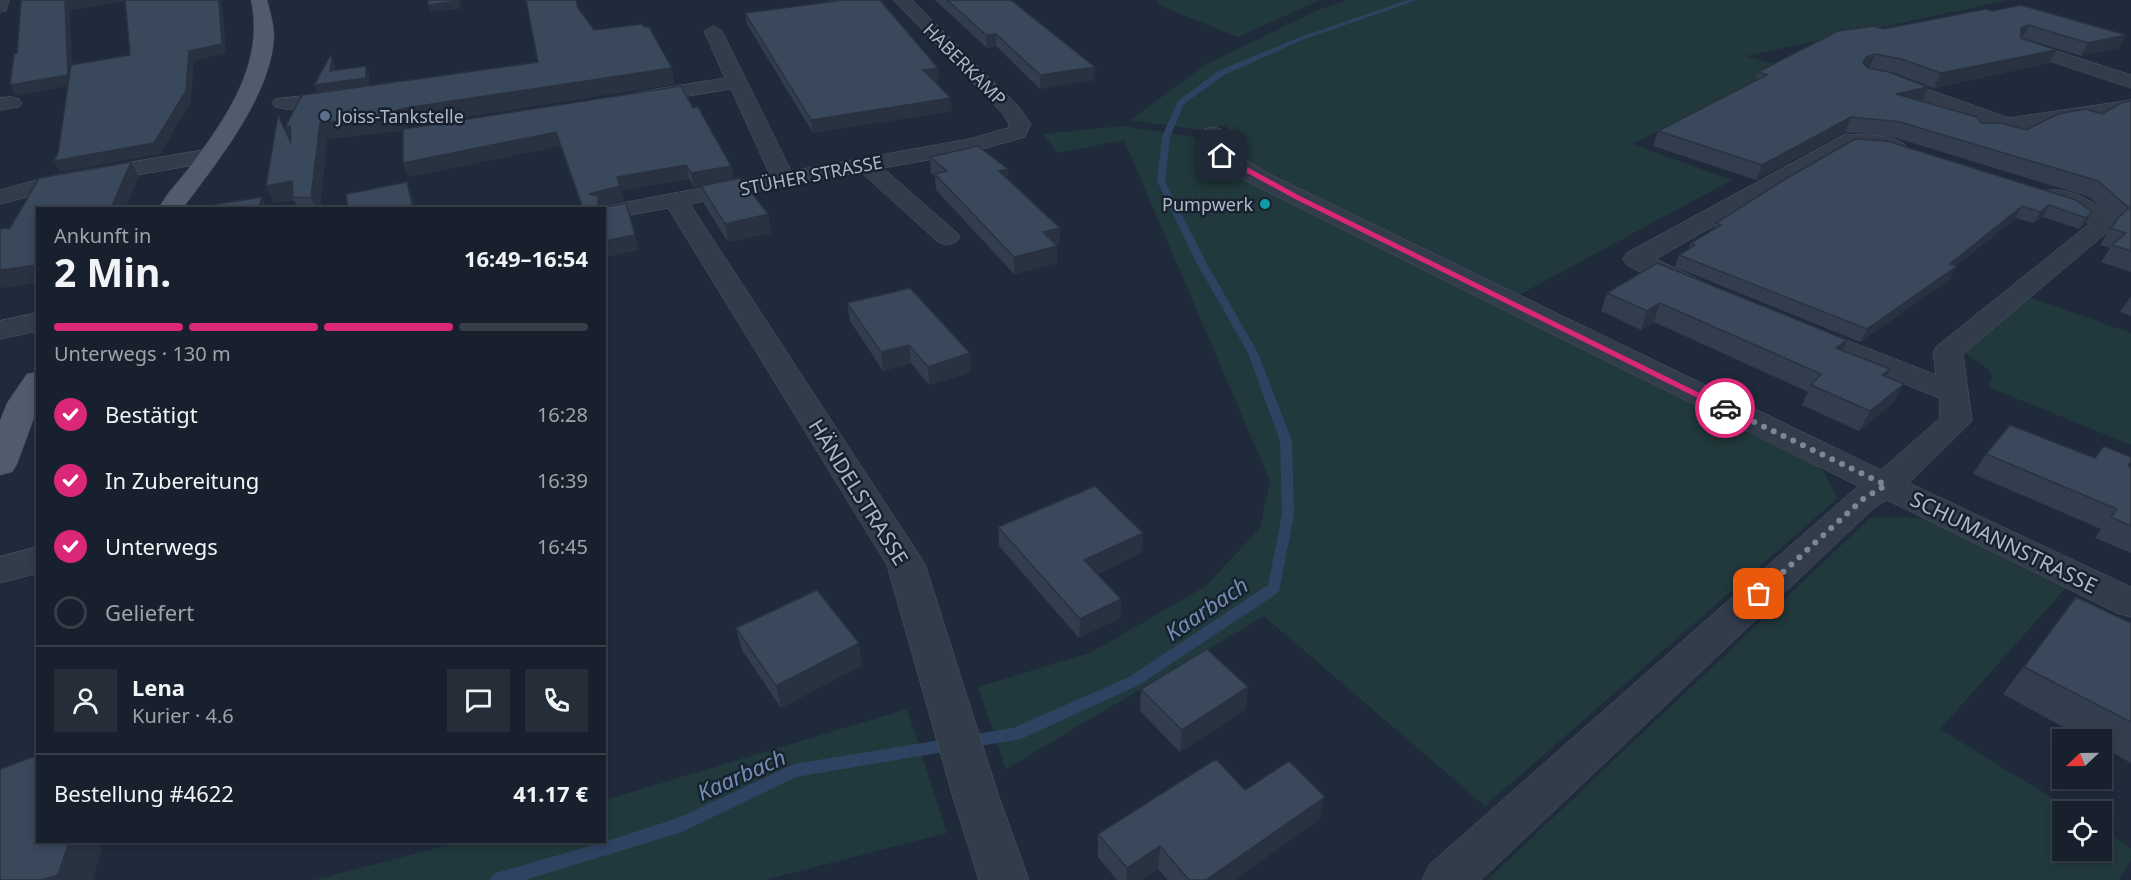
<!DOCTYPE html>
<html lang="de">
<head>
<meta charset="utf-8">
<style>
  :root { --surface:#17202c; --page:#242d38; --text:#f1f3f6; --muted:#9ea3a9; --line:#363e48; --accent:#db2777 }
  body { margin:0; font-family:"Noto Sans",sans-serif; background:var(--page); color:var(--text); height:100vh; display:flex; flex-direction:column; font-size:22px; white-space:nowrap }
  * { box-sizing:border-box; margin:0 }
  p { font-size:20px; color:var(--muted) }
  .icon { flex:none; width:33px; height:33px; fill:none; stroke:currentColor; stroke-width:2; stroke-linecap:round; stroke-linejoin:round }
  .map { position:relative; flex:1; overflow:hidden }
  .panel { position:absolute; left:36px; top:207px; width:570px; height:636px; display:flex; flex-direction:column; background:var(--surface); border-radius:0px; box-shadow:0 3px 9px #0003,0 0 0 2px var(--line) }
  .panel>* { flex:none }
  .needle { width:39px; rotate:248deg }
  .controls { position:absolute; left:2052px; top:729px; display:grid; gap:12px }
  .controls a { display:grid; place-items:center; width:60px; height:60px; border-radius:0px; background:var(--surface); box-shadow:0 3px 9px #0003,0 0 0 2px var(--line); font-size:30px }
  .pin { position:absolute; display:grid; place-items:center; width:51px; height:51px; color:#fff; margin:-26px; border-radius:12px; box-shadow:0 3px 9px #0006 }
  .courier { position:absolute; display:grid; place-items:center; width:60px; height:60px; margin:-30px; border:4px solid #db2777; border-radius:50%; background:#fff; color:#222; box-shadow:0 2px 8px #0007 }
  .summary em { font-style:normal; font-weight:700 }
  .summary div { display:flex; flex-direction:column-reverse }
  .summary { display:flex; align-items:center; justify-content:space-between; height:102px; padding:0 18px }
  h1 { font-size:39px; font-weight:700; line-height:45px }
  .bar { display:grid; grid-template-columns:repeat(4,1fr); gap:9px 6px; align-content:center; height:72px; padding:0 18px }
  .bar i { height:8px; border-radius:4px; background:var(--line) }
  .bar .active { background:var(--accent) }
  .bar p { grid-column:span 4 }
  .line { display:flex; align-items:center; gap:15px; padding:0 18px; border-top:2px solid var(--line) }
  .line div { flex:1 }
  .round { display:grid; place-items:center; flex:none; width:63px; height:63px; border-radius:0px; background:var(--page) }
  ol { padding:0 18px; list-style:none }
  li { display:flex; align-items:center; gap:18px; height:66px }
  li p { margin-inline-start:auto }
  li .icon { padding:6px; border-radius:50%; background:var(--accent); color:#fff; stroke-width:4 }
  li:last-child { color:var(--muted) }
  li i { width:33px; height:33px; border:3px solid var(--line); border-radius:50% }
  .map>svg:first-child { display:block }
  .green { fill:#21393c }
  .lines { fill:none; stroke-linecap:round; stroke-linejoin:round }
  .stream { fill:#2e4362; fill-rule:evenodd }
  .minor-casing { stroke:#4d5766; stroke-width:1 }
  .major-casing { stroke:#3c4555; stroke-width:1 }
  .minor { fill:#323c4b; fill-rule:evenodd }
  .major { fill:#505b6b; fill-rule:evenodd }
  .wall { fill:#323e4e }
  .shaded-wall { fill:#293240 }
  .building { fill:#3a485b; stroke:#293240; stroke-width:1.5 }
  .route { fill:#db2777 }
  .done { stroke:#7b8697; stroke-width:6; stroke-dasharray:0 10.8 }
  .service-dot { fill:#5c6f8a; stroke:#18222f; stroke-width:2 }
  .culture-dot { fill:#0f9aa8; stroke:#18222f; stroke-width:2 }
  .labels { text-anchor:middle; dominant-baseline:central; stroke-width:5; stroke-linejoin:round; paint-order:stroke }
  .far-street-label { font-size:18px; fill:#adb7c8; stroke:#18222f }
  .far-poi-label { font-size:18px; fill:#adb7c8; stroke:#18222f; text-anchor:start }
  .street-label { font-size:21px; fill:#adb7c8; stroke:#18222f }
  .water-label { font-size:22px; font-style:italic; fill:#728db3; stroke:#18222f }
</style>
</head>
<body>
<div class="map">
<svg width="2131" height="880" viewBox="0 0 2131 880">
  <rect width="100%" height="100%" fill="#1f2a3b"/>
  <path class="green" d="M1157,0H1320L1238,37L1159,5Z
    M1348,0H2009L1746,56L1787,68L1632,144L1732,180L1517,296L1241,161L1226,143L1227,125L1200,130L1130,120L1207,64L1318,10Z
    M1122,126L1194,137L1221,165L1245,179L1821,467L1838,498L1485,806L1264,616L1006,769L978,687L1092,652L1206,586L1260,528L1270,481L1124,140L1058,153L1043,134Z
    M2014,292L2131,333V445L1988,387L1992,377L1988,369L1957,347Z
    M1871,517L1923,518L2065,589L1940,729L2073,811L2062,812V850H2102V829L2131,848V860L2119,880H1487Z
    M907,709L947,833L764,880H314L460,842H604L605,800Z"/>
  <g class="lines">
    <path class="stream" d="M1408,0H1417L1302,40L1224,75L1184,104L1170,137L1165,181L1206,262L1258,353L1292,441L1294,514L1279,592L1139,685L1021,739L796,777L682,832L525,880H490L493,874L499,872L604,842L678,818L794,764L1013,728L1129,677L1268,585L1282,514L1280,441L1248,353L1196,262L1157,181L1162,137L1178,101L1218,71L1298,38Z"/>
    <defs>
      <path id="minor" d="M0,0H9L6,11L0,12Z
        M894,0H912L1018,106L1031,124L1025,137L972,152L883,168L956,232L960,237L956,242L947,245L938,242L861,172L690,204L925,564L998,794L1029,880H979L952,794L887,565L668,208L604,220V208H595L770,175L731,89L638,104L631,102L628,98L631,94L638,92L725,78L704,31L713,26L722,31L791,171L969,139L1008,128L1009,124L1003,114Z
        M2023,40L2131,75V88L2016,50L2014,46L2016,42Z
        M1882,73L2009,118L2131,100V112L1982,138L1974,136L1971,131L1974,126L1984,124L1875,83L1872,79L1875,75Z
        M341,92L348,94L351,98L348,102C325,108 298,113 275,107L272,103L275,99Z
        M12,97L19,99L22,103L19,107L0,110V98Z
        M1213,127L1221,129L1231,150L1269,174L1881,470L1940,418L1939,398L1791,338L1786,332L1791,326L1801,323L1811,326L1936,375L1933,352L1937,346L2089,224L2070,209L2043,201L2040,196L2043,191C2068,185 2103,204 2117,224L1963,354L1972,421L1909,483L2131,587V617L2117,613L1887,500L1875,507L1481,880H1422L1430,864L1858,486L1238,177C1221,166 1207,154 1202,134L1205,129Z
        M1846,134C1863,136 1898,133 1908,148L1905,153L1897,155L1850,148L1656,259L1700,280L1704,286L1700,292L1690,294L1680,292L1627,265L1623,259L1627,253Z
        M209,149L217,151L220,156L217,161L57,189L0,204V190L55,175Z
        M38,313V331L0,339V321Z
        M38,547V573L0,583V557Z"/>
      <path id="major" d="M251,0H267C270,12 274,24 274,37C271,96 217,162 183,208H159C166,194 179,181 189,168C226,118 265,64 251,0Z
        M38,372V407L17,464L12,472L0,475V421L7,403L27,374Z"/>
    </defs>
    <use href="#minor" class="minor-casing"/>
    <use href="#major" class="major-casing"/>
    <use href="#minor" class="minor"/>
    <use href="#major" class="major"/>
  </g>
  <path class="wall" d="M829,0H880L939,81H934L952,111L813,133L747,24L745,13L830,2Z
    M935,0H1011L1094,80L1040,89L996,46L987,48Z
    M578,8L594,30L675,84L412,125L403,127L400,131L327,139L320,208H298L294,200L274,203L266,186L291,143L317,93L335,65V71L366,66L369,74V86L538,62Z
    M1992,11L2126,35L2119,48L2081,56L2022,38L2056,50L2049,63L1934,88L1895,73L1868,68L1928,87L1922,102L1981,123L2026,130L2102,114L2131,101V272L2101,262L2110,248L2100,245L2115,220L2089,197L1893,137L1845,132L1756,180L1653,146L1658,131L1755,81L1758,72L1883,29Z
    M681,86L693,108L698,107L731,166L734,180L727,181L740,178L768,214L771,233L728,242L704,204L701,186L694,187L689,179L621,191L624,200L601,206V207L626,203L639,250L604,257V208H582L560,146L408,177L403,163V129Z
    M1855,139L2092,212L2085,224L2079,229L2043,217L2033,223L2016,218L1956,266L1950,279L1860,342L1675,267L1679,255L1688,249L1691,243L1713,230L1716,223Z
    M930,157L1008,169V179L1060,244L1057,245V263L1014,274L936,190L935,176L931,173Z
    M1607,293L1847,340L1842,350L1886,377L1904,384L1893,403L1859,431L1802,405L1808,392L1654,322L1641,330L1601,311Z
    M2131,296V316L2120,312Z
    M847,303L970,353L971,372L929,385L911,363L883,371L850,321Z
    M1986,454L2095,458L2131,467V553L2095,538L2101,529L1973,474Z
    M998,527L1142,553L1097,574L1121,599L1120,618L1079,638L999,546Z
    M2076,597L2131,623V763L2102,747V740H2087L2003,694Z
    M736,628L862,665L781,708L742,650Z
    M1248,687L1245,710L1180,752L1140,711L1141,689Z
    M1245,790L1320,819L1234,880H1168L1158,869L1141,880H1117L1098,857V834Z"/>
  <path class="shaded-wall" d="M70,0H128V1L70,10L73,85L16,96L10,85L65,1Z
    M219,0H222L226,53L194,61L191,102L160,154L60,172L54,161L189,51Z
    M460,0L461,9L430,12L428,5Z
    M2029,25L2022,38L2014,41L2021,28Z
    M996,34V46L987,48L986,35Z
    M2126,35L2119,48L2081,56L2088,43Z
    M2056,50L2049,63L1934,88L1941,73Z
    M1875,54L1869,68L1860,71L1866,57Z
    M332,57L335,65L334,79L330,71Z
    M366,66L369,74V86L318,94L314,85Z
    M1095,67L1094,80L1040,89V75Z
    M672,68L675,84L412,125L403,127L400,131L327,139L320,208H316L311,198L320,123L406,108Z
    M938,68L939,81L924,83L923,70Z
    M1928,87L1922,102L1896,94Z
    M951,98L952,111L813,133L811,120Z
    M1851,117L1845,132L1756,180L1762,165Z
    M290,126L292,144L285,127Z
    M556,132L560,146L408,177L403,163Z
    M131,162L139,177L126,208H111Z
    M686,165L689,179L621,191L624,200L601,206V208H599L589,194L617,177Z
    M731,166L734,180L694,187L691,173Z
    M1008,169V185L999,171Z
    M292,181L293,197L294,200L274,203L266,186Z
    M407,182L414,200L415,208H413Z
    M262,197L267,208H259Z
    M2049,205L2043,217L2033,223L2040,212Z
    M2022,206L2016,218L1943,276L1950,264Z
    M2092,212L2085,224L2079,229L2086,218Z
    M768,214L771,233L728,242L725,224Z
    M1060,228V244L1043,249V232Z
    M635,235L639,250L604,257V241Z
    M1057,246V263L1014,274V257Z
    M38,265V283L0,288V270Z
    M1957,266L1950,279L1860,342L1867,329Z
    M1660,303L1654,322L1641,330L1647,311Z
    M1847,340L1838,359L1836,348Z
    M909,345L911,363L883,371L881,352Z
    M970,353L971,372L929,385L928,367Z
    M1890,369L1879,388L1882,375Z
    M1904,384L1893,403L1859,431L1870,411Z
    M1143,533L1142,553L1083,580L1084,560Z
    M1121,599L1120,618L1079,638L1080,619Z
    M859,643L862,665L781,708L776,686Z
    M1248,687L1245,710L1180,752L1182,730Z
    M1325,797L1320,819L1234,880H1206Z
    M69,842H104L93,880H41Z
    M1160,846L1158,869L1141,880H1126L1127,868Z"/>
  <path class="building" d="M21,0H70L65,1L68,75L10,85L14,54L17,53Z
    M125,0H219L222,44L189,51L186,91L154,143L54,161L58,153L71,65L130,55Z
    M428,0H459V1L428,5Z
    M526,0H576L578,8L594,30L643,24L644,27H649L672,68L406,108L397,110L394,115L320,123L311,198L293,197L292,181L266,186L278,115L291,143L290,126L285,127L302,95L538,62Z
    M836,0H880L938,68L923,70L951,98L811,120L745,13L837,1Z
    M947,0H1011L1095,67L1040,75L996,34L986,35Z
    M2021,5L2126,35L2088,43L2029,25L2021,28V38L2056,50L1941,73L1901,59L1875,54L1866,57L1863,63L1868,68L1889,72L1928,87L1896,94L1977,117L1981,123H2001L2026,130L2058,114L2085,109L2102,114L2123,102L2131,101V251L2112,245L2126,233L2110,228L2116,223L2114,222L2129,208L2098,181L1900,122L1851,117L1762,165L1658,131L1767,75L1758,72L1838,31L1874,26L1883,29L1986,9L1992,11Z
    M330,56L332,57L330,71L366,66V78L314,85Z
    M681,86L693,108L698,107L731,166L691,173L686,165L617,177L620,186L589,194L598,196V205L600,208L626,203L635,235L604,241V208H583L556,132L403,163V129Z
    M1855,139L1887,141L2076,200L2092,212L2086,218L2049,205L2040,212L2022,206L1950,264L1957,266L1867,329L1679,255L1695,245L1691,243L1721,225L1716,223L1787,178Z
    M978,146L1008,169L999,171L1060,228L1043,232L1057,246L1014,257L935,174L947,171L930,157Z
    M131,162L111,208H38V265L0,270V229L10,228L39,178Z
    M740,178L768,214L725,224L701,186Z
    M407,182L413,208H348L346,194Z
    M262,197L259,208H192Z
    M1657,263L1847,340L1836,348L1890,369L1882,375L1904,384L1870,411L1811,385L1821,374L1660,303L1647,311L1607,293Z
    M910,288L970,353L928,367L909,345L881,352L847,303Z
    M2010,425L2095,458L2104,446L2131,457V462L2128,466L2131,467V526L2111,517L2117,509L1986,454Z
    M1095,486L1143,533L1084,560L1121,599L1080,619L998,527Z
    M817,590L859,643L776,686L736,628Z
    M2076,597L2131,623V722L2024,667Z
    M1207,649L1248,687L1182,730L1141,689Z
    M38,755V842H69L58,875L41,880H0V769Z
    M1216,759L1245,790L1289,761L1325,797L1206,880H1189L1160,846L1127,868L1098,834Z"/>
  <path class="route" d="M1220,155H1225L1300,196L1730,408L1722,410L1295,199L1220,158Z"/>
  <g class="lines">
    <path class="done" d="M1725,408L1886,485L1863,499L1759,594"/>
  </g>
  <circle class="service-dot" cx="325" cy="116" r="6"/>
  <circle class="culture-dot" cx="1265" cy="204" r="6"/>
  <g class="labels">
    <g class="far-street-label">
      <text transform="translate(965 64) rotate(45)">HABERKAMP</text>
      <text transform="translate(811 175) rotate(-11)">STÜHER STRASSE</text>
    </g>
    <g class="far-poi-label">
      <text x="337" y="116">Joiss-Tankstelle</text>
      <text x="1253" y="204" text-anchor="end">Pumpwerk</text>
    </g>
    <g class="street-label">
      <text transform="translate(859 492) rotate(58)">HÄNDELSTRASSE</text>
      <text transform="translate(2004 542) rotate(26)">SCHUMANNSTRASSE</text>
    </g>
    <g class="water-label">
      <text transform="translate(1206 608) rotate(-34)">Kaarbach</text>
      <text transform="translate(741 774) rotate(-24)">Kaarbach</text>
    </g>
  </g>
</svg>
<div class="controls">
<a><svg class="needle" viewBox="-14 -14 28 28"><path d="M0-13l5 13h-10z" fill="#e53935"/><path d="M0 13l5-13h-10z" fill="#9ea3a9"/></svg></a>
<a><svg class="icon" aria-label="locate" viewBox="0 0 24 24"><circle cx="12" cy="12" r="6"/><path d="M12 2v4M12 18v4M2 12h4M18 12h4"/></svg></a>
</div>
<div class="pin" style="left:1759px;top:594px;background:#ea580c"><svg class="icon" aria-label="bag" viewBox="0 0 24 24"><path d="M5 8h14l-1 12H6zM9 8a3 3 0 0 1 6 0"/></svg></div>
<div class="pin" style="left:1222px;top:156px;background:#1f2937"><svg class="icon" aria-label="home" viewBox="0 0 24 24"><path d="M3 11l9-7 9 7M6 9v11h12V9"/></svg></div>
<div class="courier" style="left:1725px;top:408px"><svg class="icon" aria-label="car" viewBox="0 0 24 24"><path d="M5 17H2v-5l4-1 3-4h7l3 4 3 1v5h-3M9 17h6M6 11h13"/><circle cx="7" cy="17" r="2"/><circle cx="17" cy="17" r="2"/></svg></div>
<section class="panel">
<div class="summary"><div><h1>2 Min.</h1><p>Ankunft in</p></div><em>16:49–16:54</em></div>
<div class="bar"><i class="active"></i><i class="active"></i><i class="active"></i><i></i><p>Unterwegs · 130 m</p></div>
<ol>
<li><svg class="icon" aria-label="check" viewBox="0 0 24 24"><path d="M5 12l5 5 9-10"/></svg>Bestätigt<p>16:28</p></li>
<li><svg class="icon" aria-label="check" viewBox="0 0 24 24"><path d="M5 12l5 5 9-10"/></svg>In Zubereitung<p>16:39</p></li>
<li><svg class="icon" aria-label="check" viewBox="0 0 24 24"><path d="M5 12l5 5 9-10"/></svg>Unterwegs<p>16:45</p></li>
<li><i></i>Geliefert</li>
</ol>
<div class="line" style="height:108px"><a class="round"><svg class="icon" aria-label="person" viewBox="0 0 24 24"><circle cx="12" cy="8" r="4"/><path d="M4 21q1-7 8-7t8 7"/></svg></a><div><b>Lena</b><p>Kurier · 4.6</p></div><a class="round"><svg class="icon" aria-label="chat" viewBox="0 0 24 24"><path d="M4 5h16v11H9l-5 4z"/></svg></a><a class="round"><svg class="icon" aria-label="phone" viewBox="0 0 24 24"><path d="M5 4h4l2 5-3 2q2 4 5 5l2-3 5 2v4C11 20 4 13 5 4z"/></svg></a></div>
<div class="line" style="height:78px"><div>Bestellung #4622</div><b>41.17 €</b></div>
</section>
</div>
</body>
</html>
